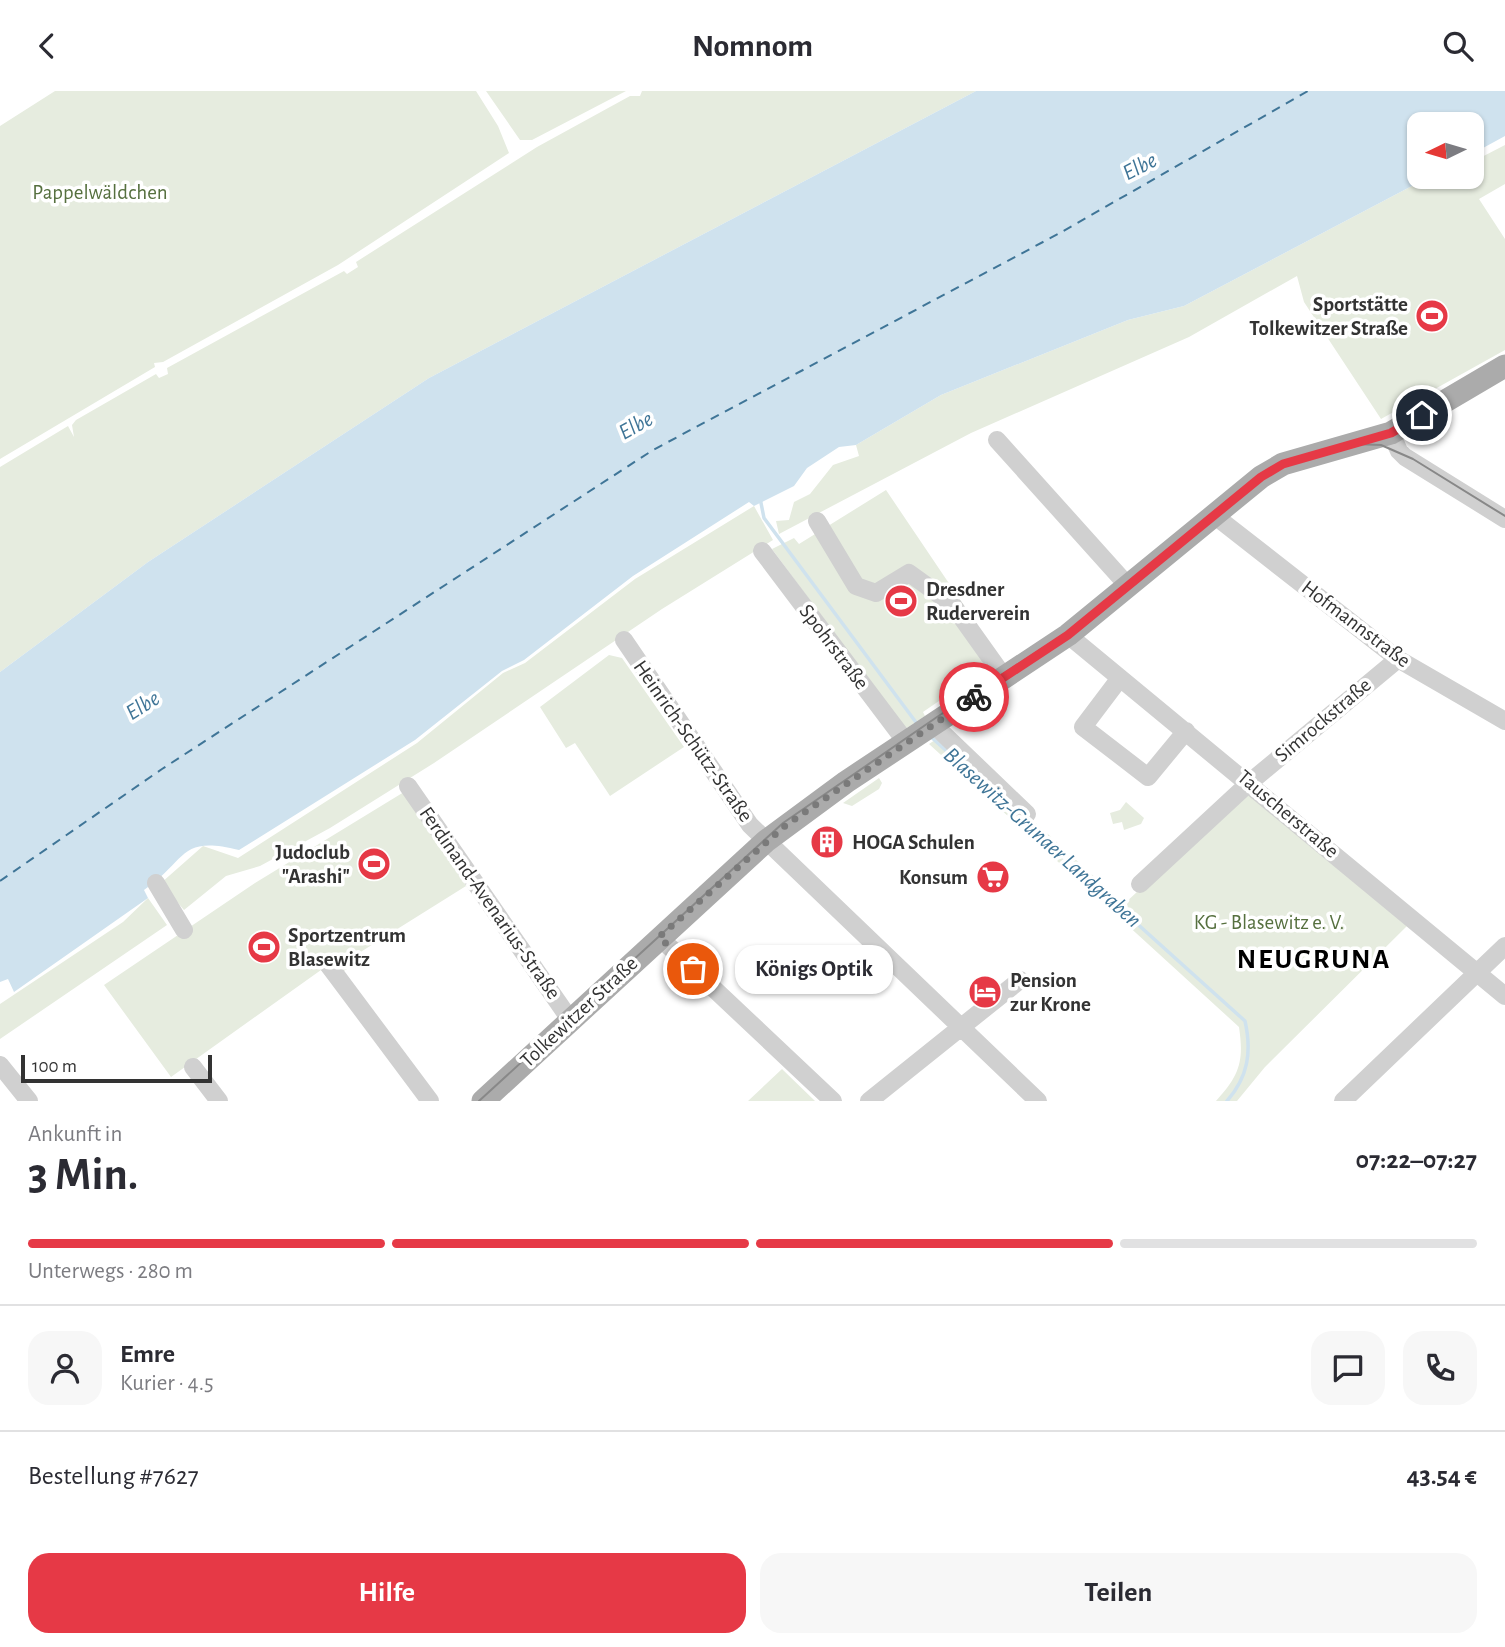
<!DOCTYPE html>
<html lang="de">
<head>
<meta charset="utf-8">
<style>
  :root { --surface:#fff; --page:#f7f7f7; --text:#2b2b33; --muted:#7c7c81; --line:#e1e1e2; --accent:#e63946 }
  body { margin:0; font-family:"Alegreya Sans",sans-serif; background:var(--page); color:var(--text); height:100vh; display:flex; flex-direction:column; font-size:26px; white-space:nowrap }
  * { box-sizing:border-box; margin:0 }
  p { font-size:23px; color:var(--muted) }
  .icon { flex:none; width:38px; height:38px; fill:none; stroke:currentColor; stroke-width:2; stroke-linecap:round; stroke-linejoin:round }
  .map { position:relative; height:1010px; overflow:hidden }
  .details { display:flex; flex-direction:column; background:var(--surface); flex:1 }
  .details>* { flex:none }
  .needle { width:46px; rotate:265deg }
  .buttons { position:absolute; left:1407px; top:21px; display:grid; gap:14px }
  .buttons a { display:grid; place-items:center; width:77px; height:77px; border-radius:14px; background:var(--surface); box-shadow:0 2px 5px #0004; font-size:35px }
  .scale { position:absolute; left:21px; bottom:18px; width:191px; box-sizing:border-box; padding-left:7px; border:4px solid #333; border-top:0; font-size:19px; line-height:24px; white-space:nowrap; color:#333; -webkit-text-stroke:5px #fff; paint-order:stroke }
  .pin { position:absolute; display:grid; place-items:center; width:60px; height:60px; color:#fff; margin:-30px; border:4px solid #fff; border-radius:50%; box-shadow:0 2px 7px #0007 }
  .courier { position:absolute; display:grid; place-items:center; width:70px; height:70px; margin:-35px; border:5px solid #e63946; border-radius:50%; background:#fff; color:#222; box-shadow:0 2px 9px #0007 }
  .bubble { position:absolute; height:49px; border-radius:21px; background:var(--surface); box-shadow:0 2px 5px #0004; font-size:23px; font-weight:700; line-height:49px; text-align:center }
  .head em { font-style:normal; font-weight:700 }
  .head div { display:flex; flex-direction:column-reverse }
  .head { display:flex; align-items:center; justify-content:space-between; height:119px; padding:0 28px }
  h1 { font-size:46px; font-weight:700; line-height:52px }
  .bar { display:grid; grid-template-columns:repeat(4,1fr); gap:10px 7px; align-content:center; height:84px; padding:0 28px }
  .bar i { height:9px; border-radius:5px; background:var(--line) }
  .bar .on { background:var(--accent) }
  .bar p { grid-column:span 4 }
  .line { display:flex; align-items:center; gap:18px; padding:0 28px; border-top:2px solid var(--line) }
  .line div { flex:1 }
  .round { display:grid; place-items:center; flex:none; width:74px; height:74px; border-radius:21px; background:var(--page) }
  .cta { display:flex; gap:14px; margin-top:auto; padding:14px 28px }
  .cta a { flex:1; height:80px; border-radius:21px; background:var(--accent); color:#fff; font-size:28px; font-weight:700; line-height:80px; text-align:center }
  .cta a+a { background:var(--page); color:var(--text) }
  header { display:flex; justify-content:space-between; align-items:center; height:91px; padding:0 28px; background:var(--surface); font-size:32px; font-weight:700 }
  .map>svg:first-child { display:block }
  .green { fill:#e6ecdf }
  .water { fill:#cfe2ee }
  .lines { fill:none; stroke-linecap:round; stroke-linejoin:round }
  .stream { stroke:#cfe2ee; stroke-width:3.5 }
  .ferry { stroke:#3f7597; stroke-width:2; stroke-dasharray:9 7; stroke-linecap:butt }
  .minor { stroke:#d0d0d0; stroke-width:18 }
  .major { stroke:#ababab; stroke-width:23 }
  .tram { stroke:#888; stroke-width:2 }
  .done { stroke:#7a7a7a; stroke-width:7; stroke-dasharray:0 12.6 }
  .route { stroke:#e63946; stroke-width:9 }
  .labels { text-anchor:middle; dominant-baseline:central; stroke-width:7; stroke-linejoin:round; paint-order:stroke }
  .park-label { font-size:21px; fill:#56703f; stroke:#fff }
  .poi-label { font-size:21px; font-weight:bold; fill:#333; stroke:#fff; text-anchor:start }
  .street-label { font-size:21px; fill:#333; stroke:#fff }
  .water-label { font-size:23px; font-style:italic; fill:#3f7597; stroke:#fff }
  .district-label { font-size:28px; font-weight:bold; letter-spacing:2px; fill:#000; stroke:#fff }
</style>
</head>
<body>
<header><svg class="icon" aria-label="back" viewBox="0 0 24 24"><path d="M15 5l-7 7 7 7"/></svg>Nomnom<svg class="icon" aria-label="search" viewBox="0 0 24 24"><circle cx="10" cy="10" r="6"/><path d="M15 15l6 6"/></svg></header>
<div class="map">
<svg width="1505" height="1010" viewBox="0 0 1505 1010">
  <rect width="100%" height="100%" fill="#fff"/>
  <path class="green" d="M55,0H476L498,35L509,62L338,174L163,271L154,272L155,276L0,368V35Z
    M486,0H626L532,49H520Z
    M642,0H976L429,287L148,471L0,581V376L68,335L74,346L72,334L76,329L156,283L159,287L168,283L167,277L344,180L347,183L358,176L356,171L537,56L630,5H640Z
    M1505,54V93L1479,108L1505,148V259L1381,328L1304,211L1297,185L1189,246L971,342L779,443L776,430L789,429L794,411L810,403L833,374L859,365L856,354L941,304L1128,229L1184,215L1429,86H1472V71Z
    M886,399L1000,568L923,621L925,625L905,638L772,458L794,447L799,453Z
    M754,415L773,449L662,518L434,672L330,737L260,775L226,785L184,819L161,792L203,755L238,767L417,652L503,582L525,572L635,488Z
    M609,564L622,567L684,656L610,705L575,652L566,657L540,616Z
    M941,645L1124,813L1245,701L1408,834L1265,976L1237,1010H1216C1240,984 1244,970 1239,936L929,653Z
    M879,687L882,692L879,698L852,715L843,712Z
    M404,701L466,795L343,872L347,878L329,889L321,879L171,986L104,894L255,792Z
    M1126,711L1144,727L1141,733L1124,739L1122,731L1113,733L1110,722L1120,719Z
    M148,807L167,834L0,948V913L123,831Z
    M782,978L815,1010H748Z"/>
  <path class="water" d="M976,0H1505V45L1472,63V33H1419V86H1429L1184,215L1128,229L941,304L856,354L839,356L807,377L794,395L754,415L749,411L633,485L524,569L502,580L415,649L239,759C178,744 188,769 144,799L148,807L14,901L8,888L0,891V581L148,471L429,287Z"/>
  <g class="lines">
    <path class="stream" d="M760,407L764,427L918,634
      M929,644L998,707
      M1022,729L1245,930C1252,961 1248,986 1227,1010"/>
    <path class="ferry" d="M0,790L162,678L653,359L1058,143L1308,0"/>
    <path class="minor" d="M1391,342L1399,360L1405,366L1505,428
      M997,349L1129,496
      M1215,425L1398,568L1505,630
      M817,430L856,495L876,502L909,482L952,513L1004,586
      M762,460L906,651
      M1068,544L1505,905
      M624,549L750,734L1038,1010
      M1120,587L1083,636L1148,686L1186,640
      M933,633L1027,723
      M408,695L571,930
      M156,792L184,839
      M1140,793L1249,692L1398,568
      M659,846L833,1010
      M327,872L430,1010
      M0,974L29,1010
      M193,976L219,1010
      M869,1010L1020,889
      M1343,1010L1505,855"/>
    <path class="major" d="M483,1010L766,750L846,691L1068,544L1261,386L1283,373L1391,342L1505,275"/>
    <path class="tram" d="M479,1010L783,732L937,626L1066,542L1272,376L1354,353L1381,354L1413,368L1505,425"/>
  </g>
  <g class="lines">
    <path class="done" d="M693,878L659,846L786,734L974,606"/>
    <path class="route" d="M974,606L1068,544L1261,386L1283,373L1391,342L1422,324"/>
  </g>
  <defs>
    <symbol id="stadium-disc" viewBox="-11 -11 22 22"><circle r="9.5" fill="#e63946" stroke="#fff"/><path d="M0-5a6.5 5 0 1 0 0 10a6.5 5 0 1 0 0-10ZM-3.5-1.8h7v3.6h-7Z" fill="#fff"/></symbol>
    <symbol id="building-disc" viewBox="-11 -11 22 22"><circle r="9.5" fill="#e63946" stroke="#fff"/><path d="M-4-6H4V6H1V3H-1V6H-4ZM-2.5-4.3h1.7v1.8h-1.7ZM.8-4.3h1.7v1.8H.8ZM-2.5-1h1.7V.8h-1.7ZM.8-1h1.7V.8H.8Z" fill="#fff"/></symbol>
    <symbol id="supermarket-disc" viewBox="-11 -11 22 22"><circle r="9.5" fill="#e63946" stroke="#fff"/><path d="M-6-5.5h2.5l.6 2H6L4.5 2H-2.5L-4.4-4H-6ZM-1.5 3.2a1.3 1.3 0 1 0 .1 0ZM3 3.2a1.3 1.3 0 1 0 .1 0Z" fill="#fff"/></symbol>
    <symbol id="hotel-disc" viewBox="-11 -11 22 22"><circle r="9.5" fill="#e63946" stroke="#fff"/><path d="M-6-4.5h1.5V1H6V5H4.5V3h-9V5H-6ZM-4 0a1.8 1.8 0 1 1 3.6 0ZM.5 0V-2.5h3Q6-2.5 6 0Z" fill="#fff"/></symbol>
  </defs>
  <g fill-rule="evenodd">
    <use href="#stadium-disc" x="1413" y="206" width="38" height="38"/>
    <use href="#stadium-disc" x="882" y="491" width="38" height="38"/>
    <use href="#building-disc" x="808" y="732" width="38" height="38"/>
    <use href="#stadium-disc" x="355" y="754" width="38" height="38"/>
    <use href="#supermarket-disc" x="974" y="767" width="38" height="38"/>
    <use href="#stadium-disc" x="245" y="837" width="38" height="38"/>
    <use href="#hotel-disc" x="966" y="882" width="38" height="38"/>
  </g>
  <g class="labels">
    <g class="park-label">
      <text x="100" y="101">Pappelwäldchen</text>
      <text x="1269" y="831">KG - Blasewitz e. V.</text>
    </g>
    <g class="poi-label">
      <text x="1408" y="213" text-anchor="end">Sportstätte<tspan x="1408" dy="24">Tolkewitzer Straße</tspan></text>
      <text x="926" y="498">Dresdner<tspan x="926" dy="24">Ruderverein</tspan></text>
      <text x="852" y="751">HOGA Schulen</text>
      <text x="350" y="761" text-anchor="end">Judoclub<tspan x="350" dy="24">"Arashi"</tspan></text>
      <text x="968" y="786" text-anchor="end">Konsum</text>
      <text x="288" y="844">Sportzentrum<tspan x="288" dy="24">Blasewitz</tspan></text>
      <text x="1010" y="889">Pension<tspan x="1010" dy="24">zur Krone</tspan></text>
    </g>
    <g class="street-label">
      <text transform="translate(1356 533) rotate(37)">Hofmannstraße</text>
      <text transform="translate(834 556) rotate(53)">Spohrstraße</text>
      <text transform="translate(1323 629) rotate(-40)">Simrockstraße</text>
      <text transform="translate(693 650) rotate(55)">Heinrich-Schütz-Straße</text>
      <text transform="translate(1288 723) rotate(40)">Tauscherstraße</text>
      <text transform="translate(490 812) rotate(55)">Ferdinand-Avenarius-Straße</text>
      <text transform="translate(579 921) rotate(-43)">Tolkewitzer Straße</text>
    </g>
    <g class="water-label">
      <text transform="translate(1140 76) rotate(-27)">Elbe</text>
      <text transform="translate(636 335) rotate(-29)">Elbe</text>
      <text transform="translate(143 615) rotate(-32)">Elbe</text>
      <text transform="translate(1042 747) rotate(42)">Blasewitz‐Grunaer Landgraben</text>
    </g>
    <g class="district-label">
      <text x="1314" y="869">NEUGRUNA</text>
    </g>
  </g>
</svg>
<div class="buttons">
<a><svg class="needle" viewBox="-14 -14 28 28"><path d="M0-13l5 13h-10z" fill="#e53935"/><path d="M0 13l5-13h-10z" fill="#7c7c81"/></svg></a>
</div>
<div class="scale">100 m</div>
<div class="pin" style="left:693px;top:878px;background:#ea580c"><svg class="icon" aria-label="bag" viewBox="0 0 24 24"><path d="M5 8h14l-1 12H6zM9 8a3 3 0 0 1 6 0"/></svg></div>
<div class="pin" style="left:1422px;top:324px;background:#1f2937"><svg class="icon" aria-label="home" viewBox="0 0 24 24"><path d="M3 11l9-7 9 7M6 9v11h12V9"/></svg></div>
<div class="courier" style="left:974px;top:606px"><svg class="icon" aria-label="bike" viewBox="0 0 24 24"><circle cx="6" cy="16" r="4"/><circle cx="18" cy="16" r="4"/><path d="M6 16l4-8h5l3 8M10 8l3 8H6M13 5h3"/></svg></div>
<div class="bubble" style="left:735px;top:854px;width:158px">Königs Optik</div>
</div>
<section class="details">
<div class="head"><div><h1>3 Min.</h1><p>Ankunft in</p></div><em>07:22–07:27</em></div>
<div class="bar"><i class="on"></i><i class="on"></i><i class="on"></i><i></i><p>Unterwegs · 280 m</p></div>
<div class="line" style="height:126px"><a class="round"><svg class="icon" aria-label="person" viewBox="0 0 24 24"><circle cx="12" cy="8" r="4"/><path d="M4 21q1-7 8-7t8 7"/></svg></a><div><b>Emre</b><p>Kurier · 4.5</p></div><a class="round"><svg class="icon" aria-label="chat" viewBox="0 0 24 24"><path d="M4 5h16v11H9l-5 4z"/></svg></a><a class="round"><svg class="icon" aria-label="phone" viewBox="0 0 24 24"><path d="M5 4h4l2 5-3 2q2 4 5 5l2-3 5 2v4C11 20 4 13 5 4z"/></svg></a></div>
<div class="line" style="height:91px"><div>Bestellung #7627</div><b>43.54 €</b></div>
<div class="cta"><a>Hilfe</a><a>Teilen</a></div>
</section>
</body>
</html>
